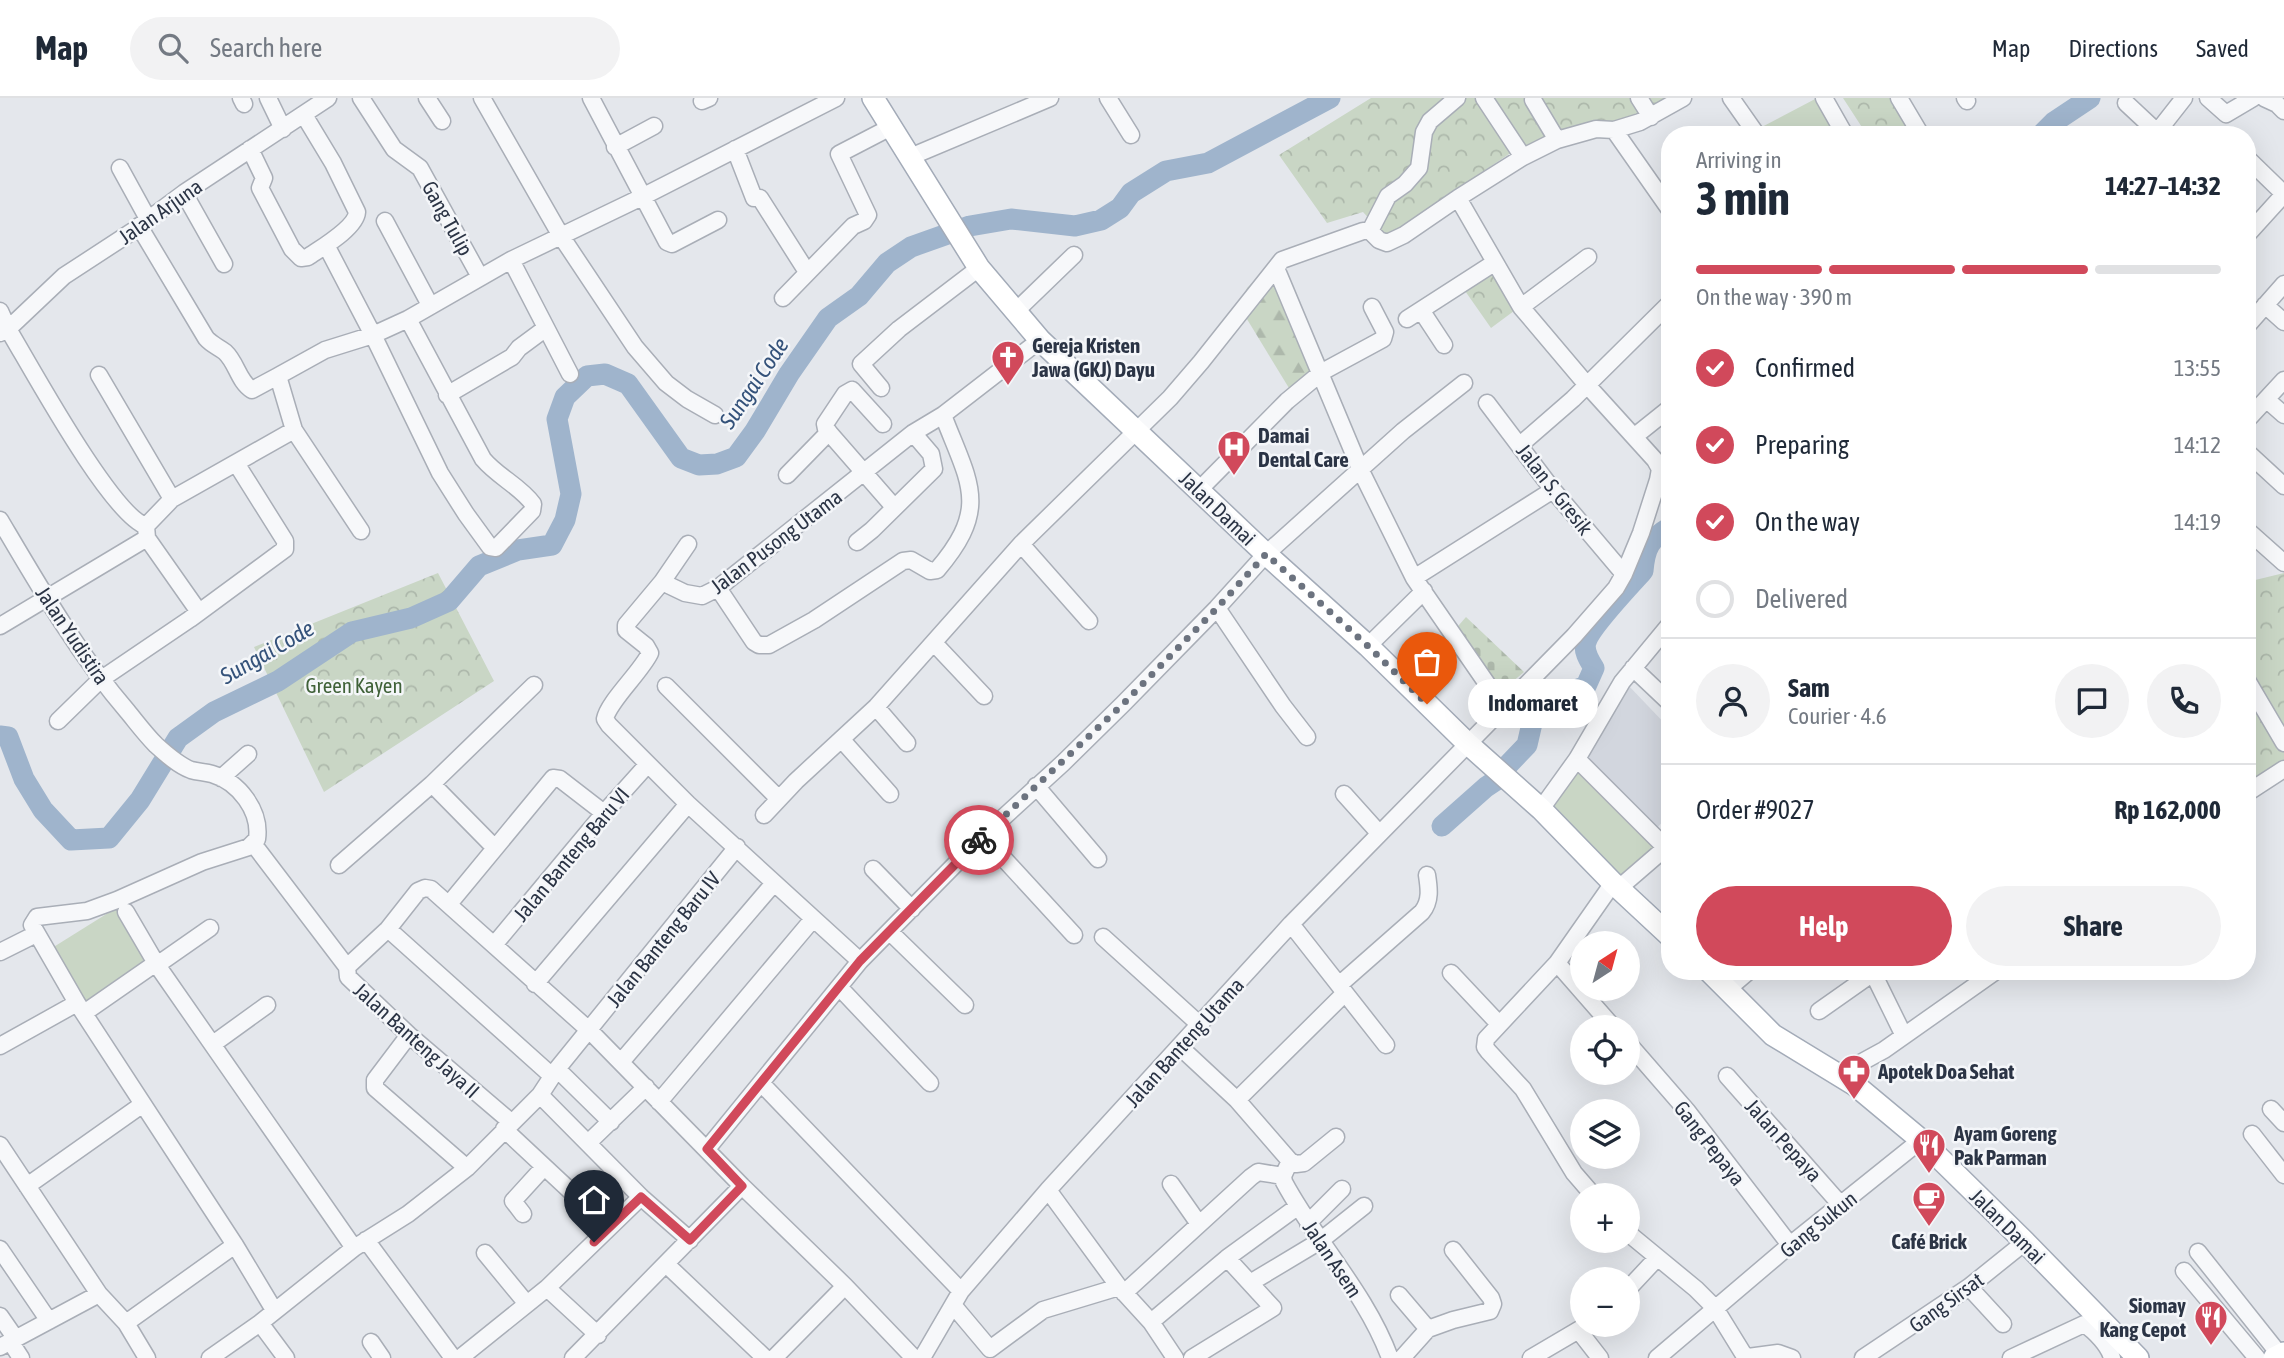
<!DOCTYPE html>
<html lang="en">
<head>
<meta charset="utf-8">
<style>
  :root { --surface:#fff; --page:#f2f2f3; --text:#1f2937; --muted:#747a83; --line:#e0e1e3; --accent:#d1495b }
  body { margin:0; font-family:"Asap Condensed",sans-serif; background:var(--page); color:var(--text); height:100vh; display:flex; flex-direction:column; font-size:26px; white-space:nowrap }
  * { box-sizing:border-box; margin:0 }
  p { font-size:23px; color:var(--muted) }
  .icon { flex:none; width:38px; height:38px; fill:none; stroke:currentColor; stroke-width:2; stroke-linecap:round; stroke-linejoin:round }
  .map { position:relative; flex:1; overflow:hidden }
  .panel { position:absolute; left:1661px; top:28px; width:595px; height:854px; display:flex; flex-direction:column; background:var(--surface); border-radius:28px; box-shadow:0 7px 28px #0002 }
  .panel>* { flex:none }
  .needle { width:46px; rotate:36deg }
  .buttons { position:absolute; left:1570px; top:833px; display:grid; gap:14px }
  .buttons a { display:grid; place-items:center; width:70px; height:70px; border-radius:50%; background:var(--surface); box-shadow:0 7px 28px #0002; font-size:35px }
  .pin { position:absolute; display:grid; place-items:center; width:60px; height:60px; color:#fff; margin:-72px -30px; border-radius:50% 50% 50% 0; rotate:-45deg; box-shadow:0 0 7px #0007 }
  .pin .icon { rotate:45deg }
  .courier { position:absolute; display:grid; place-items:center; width:70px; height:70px; margin:-35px; border:5px solid #d1495b; border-radius:50%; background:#fff; color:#222; box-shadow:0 2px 9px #0007 }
  .bubble { position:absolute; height:49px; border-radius:24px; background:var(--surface); box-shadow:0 7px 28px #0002; font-size:23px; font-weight:700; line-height:49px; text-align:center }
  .overview em { font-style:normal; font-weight:700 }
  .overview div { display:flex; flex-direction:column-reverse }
  .overview { display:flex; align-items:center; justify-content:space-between; height:119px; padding:0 35px }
  h1 { font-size:46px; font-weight:700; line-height:52px }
  .bar { display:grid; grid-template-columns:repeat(4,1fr); gap:10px 7px; align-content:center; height:84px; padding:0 35px }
  .bar i { height:9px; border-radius:5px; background:var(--line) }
  .bar .on { background:var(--accent) }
  .bar p { grid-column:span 4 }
  .line { display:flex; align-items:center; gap:18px; padding:0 35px; border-top:2px solid var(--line) }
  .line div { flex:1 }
  .round { display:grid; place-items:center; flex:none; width:74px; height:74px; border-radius:37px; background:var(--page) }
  ol { padding:0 35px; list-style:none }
  li { display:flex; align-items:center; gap:21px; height:77px }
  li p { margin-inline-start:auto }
  li .icon { padding:7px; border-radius:50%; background:var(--accent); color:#fff; stroke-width:4 }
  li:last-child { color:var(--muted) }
  li i { width:38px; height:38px; border:4px solid var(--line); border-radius:50% }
  .action { display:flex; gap:14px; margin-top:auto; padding:14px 35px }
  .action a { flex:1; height:80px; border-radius:42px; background:var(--accent); color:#fff; font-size:28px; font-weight:700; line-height:80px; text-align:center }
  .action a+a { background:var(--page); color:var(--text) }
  header { display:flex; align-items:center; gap:42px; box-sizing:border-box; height:98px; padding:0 35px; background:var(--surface); border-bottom:2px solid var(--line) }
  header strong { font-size:33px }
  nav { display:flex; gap:38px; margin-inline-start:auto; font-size:24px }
  .search { width:490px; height:63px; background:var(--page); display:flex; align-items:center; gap:18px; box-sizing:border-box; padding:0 24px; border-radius:38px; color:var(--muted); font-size:26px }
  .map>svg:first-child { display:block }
  .built { fill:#d2d6de }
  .grass { fill:#c9d6c5 }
  .forest { fill:url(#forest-firs) }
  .cemetery { fill:url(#cemetery-stones) }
  .park { fill:url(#park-crowns) }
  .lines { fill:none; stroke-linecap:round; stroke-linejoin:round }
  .river { stroke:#9fb4cc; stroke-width:21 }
  .minor-casing { stroke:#a9aeb7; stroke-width:19 }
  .major-casing { stroke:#a3abb8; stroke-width:24 }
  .minor { stroke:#f7f8fa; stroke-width:16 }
  .major { stroke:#fff; stroke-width:21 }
  .done { stroke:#6c737f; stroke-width:7; stroke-dasharray:0 12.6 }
  .route { stroke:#d1495b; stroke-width:9 }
  .labels { text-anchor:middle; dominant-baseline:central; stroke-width:5; stroke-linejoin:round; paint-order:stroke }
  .street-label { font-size:21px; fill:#2b3445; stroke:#f4f6f9 }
  .poi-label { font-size:21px; font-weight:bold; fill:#2b3445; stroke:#f4f6f9; text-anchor:start }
  .park-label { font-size:21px; fill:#3f6138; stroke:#f4f6f9 }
  .water-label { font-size:23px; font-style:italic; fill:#34527a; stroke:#f4f6f9 }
</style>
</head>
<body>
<header>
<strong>Map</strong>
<div class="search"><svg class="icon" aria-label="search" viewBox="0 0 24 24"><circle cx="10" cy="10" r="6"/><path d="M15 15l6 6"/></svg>Search here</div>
<nav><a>Map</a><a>Directions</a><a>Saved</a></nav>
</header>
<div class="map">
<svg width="2284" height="1260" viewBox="0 0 2284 1260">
  <defs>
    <pattern id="forest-firs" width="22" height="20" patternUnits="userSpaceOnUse" patternTransform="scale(1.75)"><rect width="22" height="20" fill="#c9d6c5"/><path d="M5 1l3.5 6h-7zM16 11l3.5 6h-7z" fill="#adb8ab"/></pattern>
    <pattern id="cemetery-stones" width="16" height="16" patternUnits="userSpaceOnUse" patternTransform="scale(1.75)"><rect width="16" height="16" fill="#c9d6c5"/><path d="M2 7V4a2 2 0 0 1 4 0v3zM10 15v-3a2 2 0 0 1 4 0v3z" fill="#adb8ab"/></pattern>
    <pattern id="park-crowns" width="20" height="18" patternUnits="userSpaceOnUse" patternTransform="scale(1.75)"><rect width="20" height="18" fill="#c9d6c5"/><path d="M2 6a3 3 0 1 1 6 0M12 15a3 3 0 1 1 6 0" fill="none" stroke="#adb8ab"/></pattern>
  </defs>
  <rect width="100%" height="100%" fill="#e4e7ec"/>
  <path class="built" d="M1627,586L1669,630V717L1654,733L1582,660Z"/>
  <path class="grass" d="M1817,0L1840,37H1759L1756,32Z
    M1577,663L1665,750L1619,788L1543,708Z
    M116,810L151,865L87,905L52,850Z"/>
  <path class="forest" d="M1276,162L1319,268L1292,295L1239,208L1247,190Z"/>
  <path class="cemetery" d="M1466,519L1524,574L1504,591L1491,590L1452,535Z"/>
  <path class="park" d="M1371,0H1682L1644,16L1512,54L1386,139L1363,114L1327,125L1279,57Z
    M1843,0H1893L1913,37H1867Z
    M1493,167L1518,210L1491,230L1463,190Z
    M438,475L494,583L324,694L254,549Z
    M2284,475V671L2247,695V484Z"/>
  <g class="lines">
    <path class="river" d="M2041,37L2054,24L2090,0
      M0,638L8,639L24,681L43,712L71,742L109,740L140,702L178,640L214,614L278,583L352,534L411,520L449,503L479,468L518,452L552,447L565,422L571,396L557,321L565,299L587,278L605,276L628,286L681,360L699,367L717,366L736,359L755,333L789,276L828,220L859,198L887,165L911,149L970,128L1011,121L1075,128L1101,122L1120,110L1131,95L1166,73L1208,65L1330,0
      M1505,670L1527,647L1533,621L1567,595L1586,588L1594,570C1589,562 1583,553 1586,544C1590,530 1631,486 1643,473C1645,449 1650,441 1670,429
      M1442,728L1486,689L1498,681"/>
    <defs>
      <path id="minor" d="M241,0L244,6
        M268,0L283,31
        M361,0L394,51L420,70L480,179
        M427,0L442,23
        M482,0L561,138L635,249L666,285L687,301L715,317
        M591,0L667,144L672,146L718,122
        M1108,0L1131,37
        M1484,0L1523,59
        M1639,0L1651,19
        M1731,0L1757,37
        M1824,0L1845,37
        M1899,0L1921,37
        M1965,0L1967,3
        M2208,0L2226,16L2253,0
        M2264,0L2277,6L2284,13
        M1533,2L1557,42
        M702,3L709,0
        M2126,5L2156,33
        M1614,32L1670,112
        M2155,37L2184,0
        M615,49L654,28
        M250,51L264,80L260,90L292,151L301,160L308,159C321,150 356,130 357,114L333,65L304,17
        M735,51L754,100H760L807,174
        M910,59L1050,0
        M2247,60L2284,96
        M120,70L148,121
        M184,95L224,166
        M385,123L430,207
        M139,128L206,240C212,247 219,249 225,254C237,265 238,283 252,292L278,278
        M1370,133L1388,98L1405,86L1419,70L1424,34L1430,23L1457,0
        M2247,137L2284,96
        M326,147L373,237L440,375L466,416L490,449L496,450L532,413L533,406C520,388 498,379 483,361L408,221
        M511,162L570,276
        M1276,170L1361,373L1414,480L1503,609
        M783,200L853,128L864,123L868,117L839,56L891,29
        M2265,207L2284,224
        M1521,209L1588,159
        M1421,212L1444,247
        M0,213L8,231C31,269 111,417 146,428
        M1015,214L1074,157
        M1407,221L1494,165
        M2247,228L2284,186
        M0,235L8,231L64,178L133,133L184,95L328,0
        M99,277L172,401
        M881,290L861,266L899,231L979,170
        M447,297L512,259L519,250L546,230
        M2267,302L2284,317
        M1487,305L1553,392L1624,476
        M2247,322L2284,282
        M883,326L852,292L845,296L825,326L826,331L894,409
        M1635,338L1670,310
        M1520,347L1573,301L1670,205
        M2247,354L2284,388
        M787,377L829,334
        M1199,392L1287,303L1322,274L1383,241L1385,234L1372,209
        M0,422C39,488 78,556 128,614C137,625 146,637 156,647C166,656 178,667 191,672C198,674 205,674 212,676C239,684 261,713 257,741L249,749L202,764L117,802L87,813L37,819L32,827L77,905L235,1147L274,1212
        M2247,432L2284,465
        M361,433L294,332L278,278L325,252L373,237L408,221L511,162L642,99L836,0
        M147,440L199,514
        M857,444L872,432L934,371L931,356L913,335
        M1021,446L1089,523
        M1414,480L1553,392
        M662,484L688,446
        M718,490L754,544L759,547H769L814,522L903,463L911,462L930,473L937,472C991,409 969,385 943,317
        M1217,510L1283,608L1307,639
        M0,528L147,440L146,428L172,401L294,332
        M934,545L984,598
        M1368,548L1424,493
        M1633,570L1670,605
        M2247,582L2284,645
        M666,588L779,701
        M876,609L907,645
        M58,623L100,582L190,521L285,451V443L236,365
        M842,642L890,696
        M1577,661L1666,750
        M221,680L248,656
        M432,686L495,750
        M1036,688L1098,761
        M2247,695L2284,671
        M1344,696L1379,735
        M1541,711L1577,661L1622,584L1670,526
        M764,717L796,683L876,609L1021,446L1170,300L1201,264L1282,162L1363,133H1370L1379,142L1387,145L1404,137L1458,100
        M983,738L1074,837
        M258,752L347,869L348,879L409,937L511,1024
        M339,767L432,686L534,587
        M873,771L912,811
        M1619,790L1670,746
        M449,806L553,680L560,681L604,715
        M126,814L157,867L354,1150
        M1291,826L1386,947
        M388,831L552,978
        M890,834L965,907
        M1103,839L1199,926
        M494,847L604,715L648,666
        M0,854L36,836
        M860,863L688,706L609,627L605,621C608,604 641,574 650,555L646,548L626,532V527L662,484L685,495L702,498L718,490L913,335L943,317L1040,242
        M1557,865L1613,929
        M157,867L210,830
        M347,869L388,831L418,793L425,790L431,791L590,933L742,1088L845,1188L914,1260
        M1876,873L1873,875L1904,938
        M1451,875L1499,926
        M535,886L688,706
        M1339,887L1422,814C1431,803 1429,790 1427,777
        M840,890L930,985
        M1728,891L1749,873
        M1819,913L1873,875
        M84,915L156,865
        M409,937L375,982V990L467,1070
        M1628,945L1688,1014L1790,1147
        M213,946L267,907
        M0,948L77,905
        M1180,949L1237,1002L1290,1063L1296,1066L1304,1065L1336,1039
        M621,964L774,785
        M557,971L611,1024
        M1840,976L1884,952L1996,873
        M1727,978L1841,1107
        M761,985L961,1193
        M540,997L641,1099L690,1142
        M1237,1002L1345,895
        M659,1004L813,821
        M2271,1011L2284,1025
        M504,1031L609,1129
        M2252,1036L2284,1077
        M588,1045L646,989
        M0,1047L99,1196L126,1225L147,1260
        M707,1051L860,863L983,738L1063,665L1123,606L1217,510L1266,456L1403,333L1464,285
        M1290,1063L1283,1078L1284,1084C1316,1144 1366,1195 1390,1260
        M1171,1086L1199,1126
        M27,1088L143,1006
        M1048,1092L1119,1189L1151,1224L1175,1260
        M1593,1097L1574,1075L1523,991L1488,953L1485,949L1486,941L1557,865L1613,785
        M523,1116L513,1103L544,1069
        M1308,1125L1342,1091
        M1628,1135L1696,1191L1715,1210L1744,1257L1748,1259L1778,1255L1792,1260
        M366,1142L453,1260
        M0,1151L49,1223
        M2198,1154L2280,1257
        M485,1155L527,1206
        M667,1167L765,1260
        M2184,1173L2257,1260
        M1250,1185L1320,1143L1364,1108
        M1969,1189L2003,1226
        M547,1190L598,1237
        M1628,1191L1657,1160
        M1124,1195L1251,1079L1258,1074L1283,1078
        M1399,1197L1428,1231
        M953,1207L990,1251L1043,1212L1119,1189
        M0,1218L16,1241
        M1151,1224L1227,1160L1297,1109
        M126,1225L235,1147
        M260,1225L286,1260
        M1579,1233L1600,1260
        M10,1243L21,1260
        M371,1244L382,1260
        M0,1249L99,1196
        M210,1260L260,1225L354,1150L408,1116L467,1070L540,997L557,971L737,749
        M460,1260L547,1190L641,1099
        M573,1260L742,1088
        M774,1260L845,1188
        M922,1260L961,1193L1048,1092L1291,826L1574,538L1616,490L1624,476L1641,435L1658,382L1660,371L1655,362L1587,287L1521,209L1458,100L1523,59L1557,42L1596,31L1614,32L1640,24L1683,0
        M1192,1260L1273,1210L1227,1160
        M1402,1260L1428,1231L1453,1222L1490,1213L1493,1206L1491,1200L1453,1152
        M1531,1260L1587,1227
        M1657,1260L1790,1147L1921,1042
        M1863,1260L1969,1189L2025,1144
        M2011,1260L2084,1226C2095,1233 2109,1248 2112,1260"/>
      <path id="major" d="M873,0L979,170L1040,242L1266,456L1368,548L1467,645L1541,711L1613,785L1670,838
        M1709,873L1773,937L1855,987L1921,1042L2025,1144L2138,1260
        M2274,1260L2284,1255"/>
    </defs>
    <use href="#minor" class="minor-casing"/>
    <use href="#major" class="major-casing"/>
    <use href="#minor" class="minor"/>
    <use href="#major" class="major"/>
  </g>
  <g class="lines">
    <path class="done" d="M979,742L1123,606L1217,510L1266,456L1368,548L1427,606"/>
    <path class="route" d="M594,1144L641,1099L690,1142L742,1088L707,1051L860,863L979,742"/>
  </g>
  <defs>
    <symbol id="church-pin" viewBox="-11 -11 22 30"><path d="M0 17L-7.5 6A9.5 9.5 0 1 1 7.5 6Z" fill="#d1495b" stroke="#f4f6f9"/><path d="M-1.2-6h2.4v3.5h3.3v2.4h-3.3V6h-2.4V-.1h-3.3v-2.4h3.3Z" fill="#fff"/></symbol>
    <symbol id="hospital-pin" viewBox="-11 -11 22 30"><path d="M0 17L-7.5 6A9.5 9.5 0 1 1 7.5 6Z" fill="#d1495b" stroke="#f4f6f9"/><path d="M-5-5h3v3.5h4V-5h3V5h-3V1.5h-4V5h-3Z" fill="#fff"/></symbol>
    <symbol id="pharmacy-pin" viewBox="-11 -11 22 30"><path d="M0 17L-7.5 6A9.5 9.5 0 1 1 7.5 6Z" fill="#d1495b" stroke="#f4f6f9"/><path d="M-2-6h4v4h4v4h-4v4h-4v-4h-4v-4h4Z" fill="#fff"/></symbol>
    <symbol id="restaurant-pin" viewBox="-11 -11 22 30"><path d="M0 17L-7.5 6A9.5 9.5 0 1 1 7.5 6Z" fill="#d1495b" stroke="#f4f6f9"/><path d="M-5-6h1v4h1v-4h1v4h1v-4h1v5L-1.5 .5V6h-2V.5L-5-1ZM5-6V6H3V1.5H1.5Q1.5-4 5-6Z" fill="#fff"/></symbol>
    <symbol id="cafe-pin" viewBox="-11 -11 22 30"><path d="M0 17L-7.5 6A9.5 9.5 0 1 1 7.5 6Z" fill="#d1495b" stroke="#f4f6f9"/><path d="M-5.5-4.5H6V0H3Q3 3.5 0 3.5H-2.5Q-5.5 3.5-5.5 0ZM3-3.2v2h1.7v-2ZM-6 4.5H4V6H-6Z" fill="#fff"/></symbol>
  </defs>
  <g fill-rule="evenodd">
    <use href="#church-pin" x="989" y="240" width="38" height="52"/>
    <use href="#hospital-pin" x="1215" y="330" width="38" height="52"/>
    <use href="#pharmacy-pin" x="1835" y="954" width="38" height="52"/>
    <use href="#restaurant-pin" x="1910" y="1028" width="38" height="52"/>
    <use href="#cafe-pin" x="1910" y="1081" width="38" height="52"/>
    <use href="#restaurant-pin" x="2192" y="1200" width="38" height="52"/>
  </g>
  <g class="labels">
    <g class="street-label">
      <text transform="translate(160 113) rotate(-35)">Jalan Arjuna</text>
      <text transform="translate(448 120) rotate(61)">Gang Tulip</text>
      <text transform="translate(1555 391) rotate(52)">Jalan S. Gresik</text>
      <text transform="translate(1218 410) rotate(44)">Jalan Damai</text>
      <text transform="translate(776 443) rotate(-37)">Jalan Pusong Utama</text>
      <text transform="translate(73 537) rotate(56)">Jalan Yudistira</text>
      <text transform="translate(571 756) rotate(-50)">Jalan Banteng Baru VI</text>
      <text transform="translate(663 841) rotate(-51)">Jalan Banteng Baru IV</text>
      <text transform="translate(417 942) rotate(42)">Jalan Banteng Jaya II</text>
      <text transform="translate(1184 944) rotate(-48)">Jalan Banteng Utama</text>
      <text transform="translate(1784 1042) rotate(48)">Jalan Pepaya</text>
      <text transform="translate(1710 1045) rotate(52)">Gang Pepaya</text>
      <text transform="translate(1818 1126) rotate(-39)">Gang Sukun</text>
      <text transform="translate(2008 1128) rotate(45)">Jalan Damai</text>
      <text transform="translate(1333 1161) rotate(56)">Jalan Asem</text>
      <text transform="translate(1946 1204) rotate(-36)">Gang Sirsat</text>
    </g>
    <g class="poi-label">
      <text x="1032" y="247">Gereja Kristen<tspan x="1032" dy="24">Jawa (GKJ) Dayu</tspan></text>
      <text x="1258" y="337">Damai<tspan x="1258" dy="24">Dental Care</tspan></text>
      <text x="1878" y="973">Apotek Doa Sehat</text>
      <text x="1954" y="1035">Ayam Goreng<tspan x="1954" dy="24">Pak Parman</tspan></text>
      <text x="1929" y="1143" text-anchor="middle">Café Brick</text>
      <text x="2186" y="1207" text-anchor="end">Siomay<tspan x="2186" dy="24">Kang Cepot</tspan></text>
    </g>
    <g class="park-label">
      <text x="354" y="587">Green Kayen</text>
    </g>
    <g class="water-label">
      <text transform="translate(754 285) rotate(-56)">Sungai Code</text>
      <text transform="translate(267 554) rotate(-30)">Sungai Code</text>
    </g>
  </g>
</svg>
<div class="buttons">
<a><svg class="needle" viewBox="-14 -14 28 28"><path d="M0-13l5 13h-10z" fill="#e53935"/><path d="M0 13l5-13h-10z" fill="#747a83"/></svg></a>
<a><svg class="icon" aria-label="locate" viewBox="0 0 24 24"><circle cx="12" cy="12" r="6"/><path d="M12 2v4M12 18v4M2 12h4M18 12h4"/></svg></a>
<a><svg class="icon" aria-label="layers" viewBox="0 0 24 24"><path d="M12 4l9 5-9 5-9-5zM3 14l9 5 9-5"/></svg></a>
<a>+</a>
<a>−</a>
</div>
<div class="pin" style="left:1427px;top:606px;background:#ea580c"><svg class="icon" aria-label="bag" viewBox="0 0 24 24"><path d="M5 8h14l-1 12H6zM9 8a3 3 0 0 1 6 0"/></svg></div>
<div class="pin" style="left:594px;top:1144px;background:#1f2937"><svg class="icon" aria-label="home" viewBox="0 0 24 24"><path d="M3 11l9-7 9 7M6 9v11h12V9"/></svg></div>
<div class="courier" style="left:979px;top:742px"><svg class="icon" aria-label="bike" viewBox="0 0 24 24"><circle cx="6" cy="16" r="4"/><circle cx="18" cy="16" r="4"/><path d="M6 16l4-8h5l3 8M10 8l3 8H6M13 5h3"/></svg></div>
<div class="bubble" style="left:1468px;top:581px;width:130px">Indomaret</div>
<section class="panel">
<div class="overview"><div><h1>3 min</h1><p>Arriving in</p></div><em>14:27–14:32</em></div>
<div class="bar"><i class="on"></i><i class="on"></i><i class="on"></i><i></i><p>On the way · 390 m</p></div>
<ol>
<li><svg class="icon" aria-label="check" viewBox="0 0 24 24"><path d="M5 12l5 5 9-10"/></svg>Confirmed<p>13:55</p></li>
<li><svg class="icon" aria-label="check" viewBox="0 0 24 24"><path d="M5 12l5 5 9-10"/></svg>Preparing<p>14:12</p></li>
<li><svg class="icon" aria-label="check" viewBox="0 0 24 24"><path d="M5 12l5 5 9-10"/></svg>On the way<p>14:19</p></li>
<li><i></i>Delivered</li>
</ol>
<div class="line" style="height:126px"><a class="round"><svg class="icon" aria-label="person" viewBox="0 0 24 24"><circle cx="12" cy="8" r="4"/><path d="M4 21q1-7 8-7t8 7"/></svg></a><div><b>Sam</b><p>Courier · 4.6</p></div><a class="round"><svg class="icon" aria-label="chat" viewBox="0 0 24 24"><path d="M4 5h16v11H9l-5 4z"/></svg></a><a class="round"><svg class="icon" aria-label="phone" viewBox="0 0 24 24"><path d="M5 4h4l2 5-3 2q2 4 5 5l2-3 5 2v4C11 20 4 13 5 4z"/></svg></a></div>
<div class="line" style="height:91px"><div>Order #9027</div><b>Rp 162,000</b></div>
<div class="action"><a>Help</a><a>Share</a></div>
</section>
</div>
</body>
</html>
